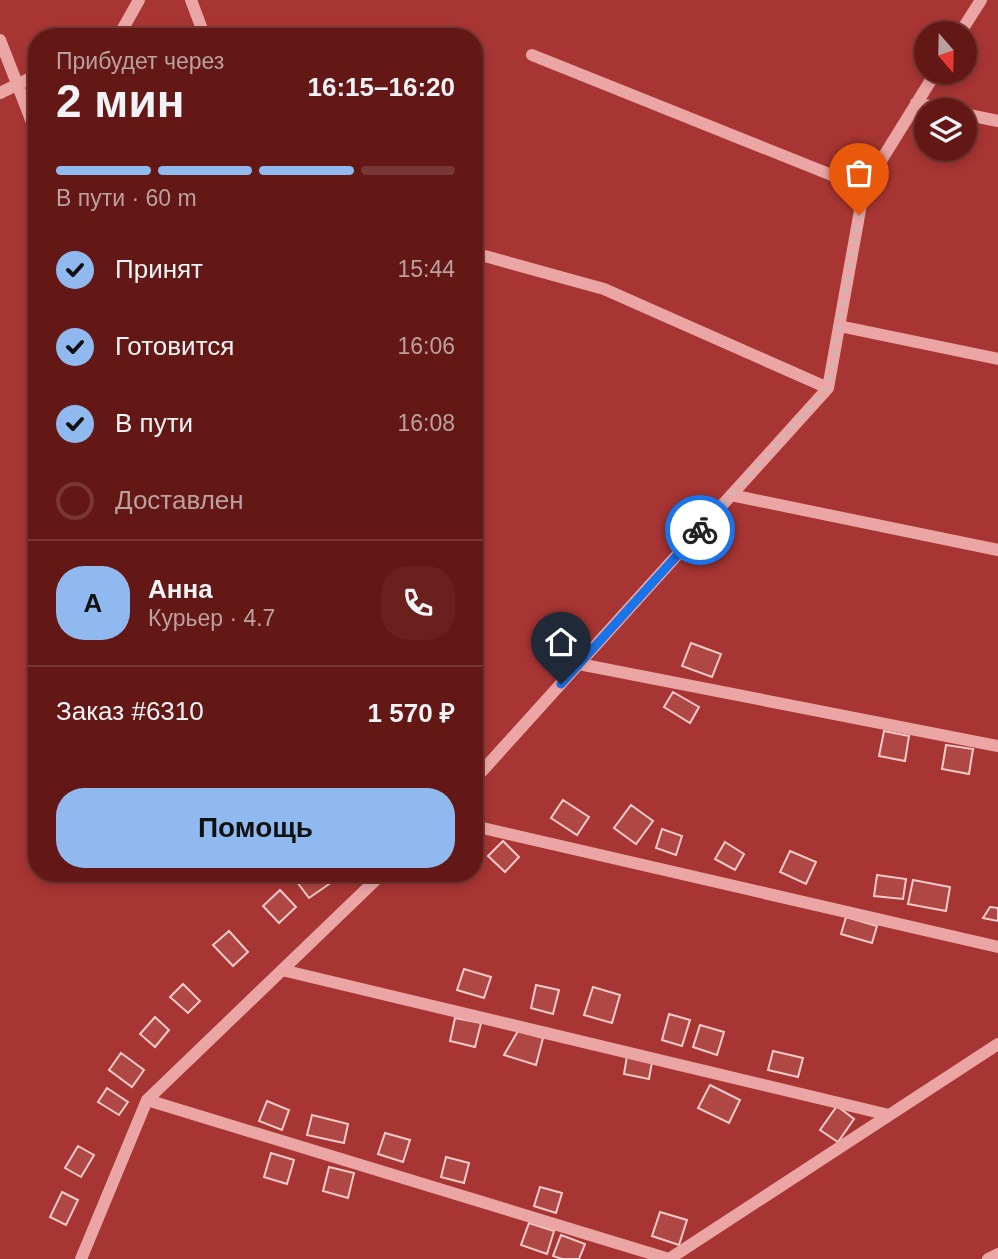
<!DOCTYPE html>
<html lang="ru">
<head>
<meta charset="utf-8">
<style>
  :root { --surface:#641815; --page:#6a211e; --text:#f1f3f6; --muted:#bba0a0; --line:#783734; --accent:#90b9f0 }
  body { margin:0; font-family:Arial,sans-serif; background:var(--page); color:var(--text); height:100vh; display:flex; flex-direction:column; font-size:26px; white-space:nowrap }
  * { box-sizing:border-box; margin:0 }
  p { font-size:23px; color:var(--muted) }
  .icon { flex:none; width:38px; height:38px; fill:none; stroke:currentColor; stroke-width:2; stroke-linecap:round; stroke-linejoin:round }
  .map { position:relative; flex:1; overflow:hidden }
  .panel { position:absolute; left:28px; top:28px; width:455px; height:854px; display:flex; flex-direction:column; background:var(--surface); border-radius:28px; box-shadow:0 4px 10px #0003,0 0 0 2px var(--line) }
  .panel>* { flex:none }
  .needle { width:46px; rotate:160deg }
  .fabs { position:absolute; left:914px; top:21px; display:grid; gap:14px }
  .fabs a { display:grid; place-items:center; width:63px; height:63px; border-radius:50%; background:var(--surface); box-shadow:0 4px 10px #0003,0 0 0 2px var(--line); font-size:35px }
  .pin { position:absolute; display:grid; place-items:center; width:60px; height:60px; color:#fff; margin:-72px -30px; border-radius:50% 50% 50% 0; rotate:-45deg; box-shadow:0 0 7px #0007 }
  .pin .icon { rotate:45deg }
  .courier { position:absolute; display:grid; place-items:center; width:70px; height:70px; margin:-35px; border:5px solid #1a73e8; border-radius:50%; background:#fff; color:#222; box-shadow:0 2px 9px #0007 }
  .headline em { font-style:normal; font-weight:600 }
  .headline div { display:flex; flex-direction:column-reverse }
  .headline { display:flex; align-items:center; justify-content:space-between; height:119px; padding:0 28px }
  h1 { font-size:46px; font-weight:600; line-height:52px }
  .bar { display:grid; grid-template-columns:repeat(4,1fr); gap:10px 7px; align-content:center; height:84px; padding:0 28px }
  .bar i { height:9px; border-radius:5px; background:var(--line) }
  .bar .current { background:var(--accent) }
  .bar p { grid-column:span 4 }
  .line { display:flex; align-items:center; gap:18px; padding:0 28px; border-top:2px solid var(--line) }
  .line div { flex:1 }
  .round { display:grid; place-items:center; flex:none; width:74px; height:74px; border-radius:28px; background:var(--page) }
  ol { padding:0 28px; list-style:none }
  li { display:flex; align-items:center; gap:21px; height:77px }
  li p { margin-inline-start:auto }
  li .icon { padding:7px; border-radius:50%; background:var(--accent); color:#111; stroke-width:4 }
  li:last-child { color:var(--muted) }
  li i { width:38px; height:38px; border:4px solid var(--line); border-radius:50% }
  .cta { display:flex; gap:14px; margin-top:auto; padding:14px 28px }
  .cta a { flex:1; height:80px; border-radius:28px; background:var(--accent); color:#111; font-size:28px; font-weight:600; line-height:80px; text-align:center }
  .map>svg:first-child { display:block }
  .green { fill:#a63533; fill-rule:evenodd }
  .building { fill:#af4744; stroke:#f8cac9; stroke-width:2 }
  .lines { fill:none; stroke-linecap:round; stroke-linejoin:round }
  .minor { stroke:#eba5a4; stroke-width:12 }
  .done { stroke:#d5b1b0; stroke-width:7; stroke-dasharray:0 12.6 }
  .route { stroke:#1a73e8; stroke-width:9 }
</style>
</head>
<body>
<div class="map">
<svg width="998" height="1259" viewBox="0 0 998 1259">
  <rect width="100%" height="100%" fill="#86201c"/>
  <path class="green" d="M0,0H998V1254L988,1259H0ZM926,33H964V72H926ZM37,37H474V873H37ZM926,110H964V149H926Z"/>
  <path class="building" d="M691,643L721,654L712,677L682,666Z
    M673,692L699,707L690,723L664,707Z
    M884,731L909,736L905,761L879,756Z
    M946,745L973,749L969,774L942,769Z
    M563,800L589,817L577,835L551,818Z
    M631,805L653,821L636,844L614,828Z
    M662,829L682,836L676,855L656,848Z
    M503,841L519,857L505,872L488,856Z
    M725,842L744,854L735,870L715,859Z
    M790,851L816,862L806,884L780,872Z
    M300,873H326L332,882L309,898L294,878Z
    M877,875L906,879L903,899L874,896Z
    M913,880L950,887L946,911L908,904Z
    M280,890L296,907L279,923L263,906Z
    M990,907L998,908V921L983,918Z
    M846,917L877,926L872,943L841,934Z
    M229,931L248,952L233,966L213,945Z
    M464,969L491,977L484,998L457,990Z
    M183,984L200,1001L188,1013L170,997Z
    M536,985L559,990L553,1014L531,1008Z
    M593,987L620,995L612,1023L584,1015Z
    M669,1014L690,1020L682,1046L662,1040Z
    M155,1017L169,1030L155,1047L140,1034Z
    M455,1018L481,1023L475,1047L450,1041Z
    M700,1025L724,1032L717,1055L693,1047Z
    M518,1031L543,1038L536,1065L504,1055Z
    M773,1051L803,1058L798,1077L768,1070Z
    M121,1053L144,1070L132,1087L109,1070Z
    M627,1056L652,1062L649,1079L624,1074Z
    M710,1085L740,1100L729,1123L698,1108Z
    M107,1088L128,1102L119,1115L98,1102Z
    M267,1101L289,1110L282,1130L259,1121Z
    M837,1106L854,1119L838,1142L820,1130Z
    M312,1115L348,1124L344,1143L307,1135Z
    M385,1133L410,1140L403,1162L378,1154Z
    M78,1146L94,1155L81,1177L65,1168Z
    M271,1153L294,1160L287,1184L264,1177Z
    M446,1157L469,1163L464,1183L441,1177Z
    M329,1167L354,1173L348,1198L323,1191Z
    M540,1187L562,1193L556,1213L534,1206Z
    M62,1192L78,1200L66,1225L50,1217Z
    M660,1212L687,1220L679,1245L652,1236Z
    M529,1223L554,1231L547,1254L521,1245Z
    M561,1235L585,1244L579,1259H562L553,1256Z"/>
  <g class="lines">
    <path class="minor" d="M191,0L205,37
      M960,33L981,0
      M112,37L121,32L139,0
      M0,40L37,135
      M532,55L864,188
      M0,93L37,75
      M916,103L948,110
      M964,114L998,121
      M474,253L604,289L828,388
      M839,326L998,359
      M731,495L998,550
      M579,664L998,746
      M474,780L828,388L864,188L936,72
      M474,826L998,947
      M282,970L889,1115
      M147,1100L669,1259
      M81,1259L147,1100L383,873
      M669,1259L998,1044
      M988,1259L998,1254"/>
  </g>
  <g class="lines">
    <path class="done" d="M700,530L828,387L859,215"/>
    <path class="route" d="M561,684L700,530"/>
  </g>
</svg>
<div class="fabs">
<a><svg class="needle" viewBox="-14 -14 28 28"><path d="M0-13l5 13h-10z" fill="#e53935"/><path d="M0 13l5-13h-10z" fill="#bba0a0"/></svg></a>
<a><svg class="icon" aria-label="layers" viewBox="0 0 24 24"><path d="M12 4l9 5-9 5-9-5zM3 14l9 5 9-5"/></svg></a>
</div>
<div class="pin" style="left:859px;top:215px;background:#ea580c"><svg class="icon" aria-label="bag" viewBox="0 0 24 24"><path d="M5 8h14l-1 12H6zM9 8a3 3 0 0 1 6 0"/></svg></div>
<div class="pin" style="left:561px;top:684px;background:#1f2937"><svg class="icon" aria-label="home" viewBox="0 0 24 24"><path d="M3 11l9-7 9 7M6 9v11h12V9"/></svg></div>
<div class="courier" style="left:700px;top:530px"><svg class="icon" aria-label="bike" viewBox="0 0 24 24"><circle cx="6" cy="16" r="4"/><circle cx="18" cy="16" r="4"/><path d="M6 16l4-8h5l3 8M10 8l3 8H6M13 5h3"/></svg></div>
<section class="panel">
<div class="headline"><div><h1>2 мин</h1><p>Прибудет через</p></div><em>16:15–16:20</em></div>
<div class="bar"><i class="current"></i><i class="current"></i><i class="current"></i><i></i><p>В пути · 60 m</p></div>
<ol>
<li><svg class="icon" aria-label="check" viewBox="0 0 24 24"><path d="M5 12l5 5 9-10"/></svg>Принят<p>15:44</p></li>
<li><svg class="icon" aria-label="check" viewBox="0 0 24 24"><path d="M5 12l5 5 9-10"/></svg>Готовится<p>16:06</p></li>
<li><svg class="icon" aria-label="check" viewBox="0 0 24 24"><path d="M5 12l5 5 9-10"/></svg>В пути<p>16:08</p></li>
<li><i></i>Доставлен</li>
</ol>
<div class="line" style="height:126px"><b class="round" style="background:var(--accent);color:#111">А</b><div><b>Анна</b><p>Курьер · 4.7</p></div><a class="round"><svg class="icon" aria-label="phone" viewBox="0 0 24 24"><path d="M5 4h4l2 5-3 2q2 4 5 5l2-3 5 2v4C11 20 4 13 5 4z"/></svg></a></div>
<div class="line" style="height:91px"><div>Заказ #6310</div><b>1 570 ₽</b></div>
<div class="cta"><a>Помощь</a></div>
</section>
</div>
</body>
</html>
